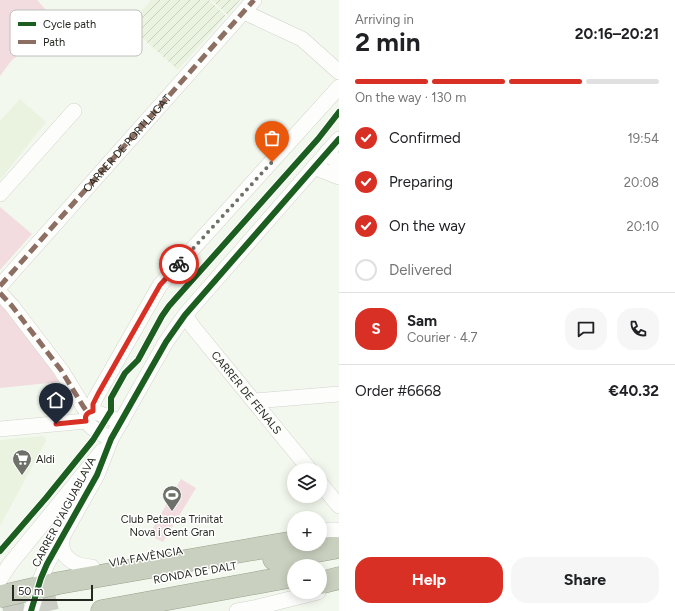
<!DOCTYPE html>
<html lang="en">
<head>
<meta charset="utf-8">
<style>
  :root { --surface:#fff; --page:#f6f6f6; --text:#202124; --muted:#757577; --line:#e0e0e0; --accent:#d93025 }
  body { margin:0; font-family:Figtree,sans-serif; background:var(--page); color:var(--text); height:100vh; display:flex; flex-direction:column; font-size:15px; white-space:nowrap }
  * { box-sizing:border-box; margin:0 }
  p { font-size:13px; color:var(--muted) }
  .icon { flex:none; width:22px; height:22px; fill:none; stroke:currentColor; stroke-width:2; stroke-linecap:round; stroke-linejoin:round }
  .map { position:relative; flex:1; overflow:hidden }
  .panel { display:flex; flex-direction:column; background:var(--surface); width:336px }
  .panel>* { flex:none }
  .tools { position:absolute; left:287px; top:463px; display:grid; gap:8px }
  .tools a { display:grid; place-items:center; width:40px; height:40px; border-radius:50%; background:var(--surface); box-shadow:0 2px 10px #0003; font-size:20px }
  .scale { position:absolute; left:12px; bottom:10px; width:81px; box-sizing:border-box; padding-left:4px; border:2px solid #252821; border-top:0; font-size:11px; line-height:14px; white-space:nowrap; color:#252821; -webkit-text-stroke:3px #fff; paint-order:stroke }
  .pin { position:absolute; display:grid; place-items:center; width:34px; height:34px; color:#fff; margin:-41px -17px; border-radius:50% 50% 50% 0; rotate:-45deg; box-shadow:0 0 4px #0007 }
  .pin .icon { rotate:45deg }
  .courier { position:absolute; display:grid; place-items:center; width:40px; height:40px; margin:-20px; border:3px solid #d93025; border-radius:50%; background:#fff; color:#222; box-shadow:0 1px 5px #0007 }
  .summary em { font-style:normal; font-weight:700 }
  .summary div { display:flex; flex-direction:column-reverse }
  .summary { display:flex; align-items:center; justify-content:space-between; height:68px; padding:0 16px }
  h1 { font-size:26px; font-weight:700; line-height:30px }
  .bar { display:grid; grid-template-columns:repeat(4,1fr); gap:6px 4px; align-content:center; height:48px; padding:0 16px }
  .bar i { height:5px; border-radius:3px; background:var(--line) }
  .bar .active { background:var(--accent) }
  .bar p { grid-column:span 4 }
  .line { display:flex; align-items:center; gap:10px; padding:0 16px; border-top:1px solid var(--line) }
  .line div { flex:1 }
  .round { display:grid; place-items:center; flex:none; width:42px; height:42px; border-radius:16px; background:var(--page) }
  ol { padding:0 16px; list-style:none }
  li { display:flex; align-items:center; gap:12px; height:44px }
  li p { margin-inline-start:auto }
  li .icon { padding:4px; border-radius:50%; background:var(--accent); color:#fff; stroke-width:4 }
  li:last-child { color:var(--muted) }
  li i { width:22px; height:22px; border:2px solid var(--line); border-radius:50% }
  .button { display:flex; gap:8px; margin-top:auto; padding:8px 16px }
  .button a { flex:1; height:46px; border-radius:16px; background:var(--accent); color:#fff; font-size:16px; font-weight:700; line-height:46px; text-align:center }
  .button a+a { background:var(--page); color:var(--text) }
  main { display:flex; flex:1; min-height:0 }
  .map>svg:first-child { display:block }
  .built { fill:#eaf3e0 }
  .industrial { fill:url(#industrial-furrows) }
  .park { fill:#f2dce0 }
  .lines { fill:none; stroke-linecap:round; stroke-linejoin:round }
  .highway-tunnel { stroke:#cacec5; stroke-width:22; stroke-dasharray:22 11; stroke-linecap:butt }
  .minor-casing { stroke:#d1d4cd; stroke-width:16 }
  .highway-casing { stroke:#99a28d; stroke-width:23 }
  .minor { stroke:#fdfefc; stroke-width:15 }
  .highway { stroke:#c9d0bf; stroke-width:22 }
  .quiet { stroke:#8d6e63; stroke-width:5; stroke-dasharray:10 5; stroke-linecap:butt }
  .cycleway-casing { stroke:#fff; stroke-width:8 }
  .cycleway { stroke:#1b5e20; stroke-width:6 }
  .done { stroke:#6d7169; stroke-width:4; stroke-dasharray:0 7.2 }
  .route { stroke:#d93025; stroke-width:5 }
  .labels { text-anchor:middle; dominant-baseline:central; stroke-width:3; stroke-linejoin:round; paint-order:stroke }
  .street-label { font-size:11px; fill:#252821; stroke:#fff }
  .poi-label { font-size:11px; fill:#252821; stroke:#fff; text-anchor:start }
  .key { fill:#fff; stroke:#bebebc; stroke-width:1 }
  .key-label { font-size:11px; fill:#252821 }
</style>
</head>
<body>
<main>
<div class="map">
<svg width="339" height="611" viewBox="0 0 339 611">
  <defs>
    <pattern id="industrial-furrows" width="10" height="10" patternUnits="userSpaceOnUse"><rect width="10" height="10" fill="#eaf3e0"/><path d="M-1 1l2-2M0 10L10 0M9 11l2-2" fill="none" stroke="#c9d0c0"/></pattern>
  </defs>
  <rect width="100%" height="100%" fill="#f3f8ee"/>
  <path class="built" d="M20,99L46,122L0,180V121Z
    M42,436L45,437L46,441L0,526V440Z"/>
  <path class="industrial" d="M151,0H209L226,16L178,70L129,26Z
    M211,0H240L228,15Z"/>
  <path class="park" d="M0,0H38V1L55,20L32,45L12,60L0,76Z
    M0,207L32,234L0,270Z
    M0,302L15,314L59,382L0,388Z
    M181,479L196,488L163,542L149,535Z"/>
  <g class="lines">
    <path class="highway-tunnel" d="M3,611L56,598"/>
    <defs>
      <g id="minor">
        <path d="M244,12L302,39L339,72"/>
        <path d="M327,152L339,164"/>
        <path d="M314,167L339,177"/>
        <path d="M0,194L74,111"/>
        <path id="s1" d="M0,286L254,0"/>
        <path d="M0,293L12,306L61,370L83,406L88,413"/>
        <path id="s2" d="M185,315L193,327L310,470"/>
        <path d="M254,401L339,394"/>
        <path d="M93,411V404L95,399L160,285L339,87"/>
        <path d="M0,429L86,421"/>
        <path d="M111,439C105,435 83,426 86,416C87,412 90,412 93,411L121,422"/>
        <path d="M320,483L339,506"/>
        <path d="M320,530H339"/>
        <path d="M63,535C57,556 73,566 92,567"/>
        <path d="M0,579L10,564L102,451"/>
        <path d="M31,611L41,578L47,564L97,475L111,439L166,342L185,315L339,139"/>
        <path d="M237,611L254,608L318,592"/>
      </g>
      <path id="highway" d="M274,559L334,548
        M320,583L339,578
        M2,596L59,583L294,542
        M102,611L294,576"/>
    </defs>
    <use href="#minor" class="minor-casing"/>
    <use href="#highway" class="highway-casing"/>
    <use href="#minor" class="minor"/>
    <use href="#highway" class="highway"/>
    <path class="quiet" d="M0,286L254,0
      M0,293L12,306L61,370L83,406L88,413"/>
    <defs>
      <path id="cycleway" d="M0,551L46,498L93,440L109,414L111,411V398L125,373L138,360L162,316L169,306L318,139L339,112
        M31,611L41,578L47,564L97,475L111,439L166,342L185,315L339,139"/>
    </defs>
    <use href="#cycleway" class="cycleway-casing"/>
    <use href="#cycleway" class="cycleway"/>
  </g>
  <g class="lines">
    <path class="done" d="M179,264L272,162"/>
    <path class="route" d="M56,424L86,421C84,415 88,412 93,411V404L98,394L160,285L179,264"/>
  </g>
  <defs>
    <symbol id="supermarket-pin" viewBox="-11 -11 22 30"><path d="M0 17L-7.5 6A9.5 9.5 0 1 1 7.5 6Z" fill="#6d7169" stroke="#fff"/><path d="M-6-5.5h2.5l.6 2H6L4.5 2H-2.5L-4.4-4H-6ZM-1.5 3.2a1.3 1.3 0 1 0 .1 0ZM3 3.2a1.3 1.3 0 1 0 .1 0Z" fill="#fff"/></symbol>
    <symbol id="stadium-pin" viewBox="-11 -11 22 30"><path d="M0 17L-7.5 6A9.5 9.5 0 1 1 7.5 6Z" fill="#6d7169" stroke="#fff"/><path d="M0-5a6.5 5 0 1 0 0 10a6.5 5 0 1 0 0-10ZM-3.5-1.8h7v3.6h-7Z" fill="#fff"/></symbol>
  </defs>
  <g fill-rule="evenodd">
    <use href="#supermarket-pin" x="11" y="448" width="22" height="30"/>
    <use href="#stadium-pin" x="161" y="484" width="22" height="30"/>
  </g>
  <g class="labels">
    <g class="street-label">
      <text stroke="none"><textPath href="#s1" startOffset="191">CARRER DE PORTLLIGAT</textPath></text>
      <text stroke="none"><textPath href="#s2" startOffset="99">CARRER DE FENALS</textPath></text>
      <text transform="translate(64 512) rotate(-62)">CARRER D'AIGUABLAVA</text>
      <text transform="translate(146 557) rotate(-10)">VIA FAVÈNCIA</text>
      <text transform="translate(195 573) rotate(-10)">RONDA DE DALT</text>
    </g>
    <g class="poi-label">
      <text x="36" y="459">Aldi</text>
      <text x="172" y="519" text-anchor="middle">Club Petanca Trinitat<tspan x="172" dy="13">Nova i Gent Gran</tspan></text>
    </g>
  </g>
  <rect x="10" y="10" width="132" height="46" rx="6" class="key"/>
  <rect x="18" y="22" width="18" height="4" fill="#1b5e20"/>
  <rect x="18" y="40" width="18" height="4" fill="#8d6e63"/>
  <g class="key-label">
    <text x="43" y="28">Cycle path</text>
    <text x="43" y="46">Path</text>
  </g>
</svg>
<div class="tools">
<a><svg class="icon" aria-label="layers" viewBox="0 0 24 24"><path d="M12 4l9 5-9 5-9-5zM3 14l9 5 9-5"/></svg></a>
<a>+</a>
<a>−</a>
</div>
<div class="scale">50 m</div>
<div class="pin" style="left:272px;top:162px;background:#ea580c"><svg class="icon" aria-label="bag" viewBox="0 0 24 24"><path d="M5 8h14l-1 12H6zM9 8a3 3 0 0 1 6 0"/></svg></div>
<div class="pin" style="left:56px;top:424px;background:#1f2937"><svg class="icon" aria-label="home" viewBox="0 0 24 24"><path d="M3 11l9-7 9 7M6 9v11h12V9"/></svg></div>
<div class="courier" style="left:179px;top:264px"><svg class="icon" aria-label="bike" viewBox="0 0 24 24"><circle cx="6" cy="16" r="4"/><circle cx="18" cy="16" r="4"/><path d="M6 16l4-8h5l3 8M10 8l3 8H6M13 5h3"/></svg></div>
</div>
<section class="panel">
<div class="summary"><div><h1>2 min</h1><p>Arriving in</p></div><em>20:16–20:21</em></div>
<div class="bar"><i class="active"></i><i class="active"></i><i class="active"></i><i></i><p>On the way · 130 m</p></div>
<ol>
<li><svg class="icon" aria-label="check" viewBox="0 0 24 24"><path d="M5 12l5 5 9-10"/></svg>Confirmed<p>19:54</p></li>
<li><svg class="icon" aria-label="check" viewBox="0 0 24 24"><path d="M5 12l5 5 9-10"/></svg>Preparing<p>20:08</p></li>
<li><svg class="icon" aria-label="check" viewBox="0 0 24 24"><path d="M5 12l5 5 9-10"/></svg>On the way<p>20:10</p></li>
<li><i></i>Delivered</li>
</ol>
<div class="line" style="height:72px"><b class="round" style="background:var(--accent);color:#fff">S</b><div><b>Sam</b><p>Courier · 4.7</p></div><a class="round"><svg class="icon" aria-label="chat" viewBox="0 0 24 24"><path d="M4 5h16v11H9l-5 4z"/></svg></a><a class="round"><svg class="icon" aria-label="phone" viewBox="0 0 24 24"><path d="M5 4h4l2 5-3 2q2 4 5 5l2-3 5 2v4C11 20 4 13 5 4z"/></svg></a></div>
<div class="line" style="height:52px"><div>Order #6668</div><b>€40.32</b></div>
<div class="button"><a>Help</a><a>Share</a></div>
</section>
</main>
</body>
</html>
